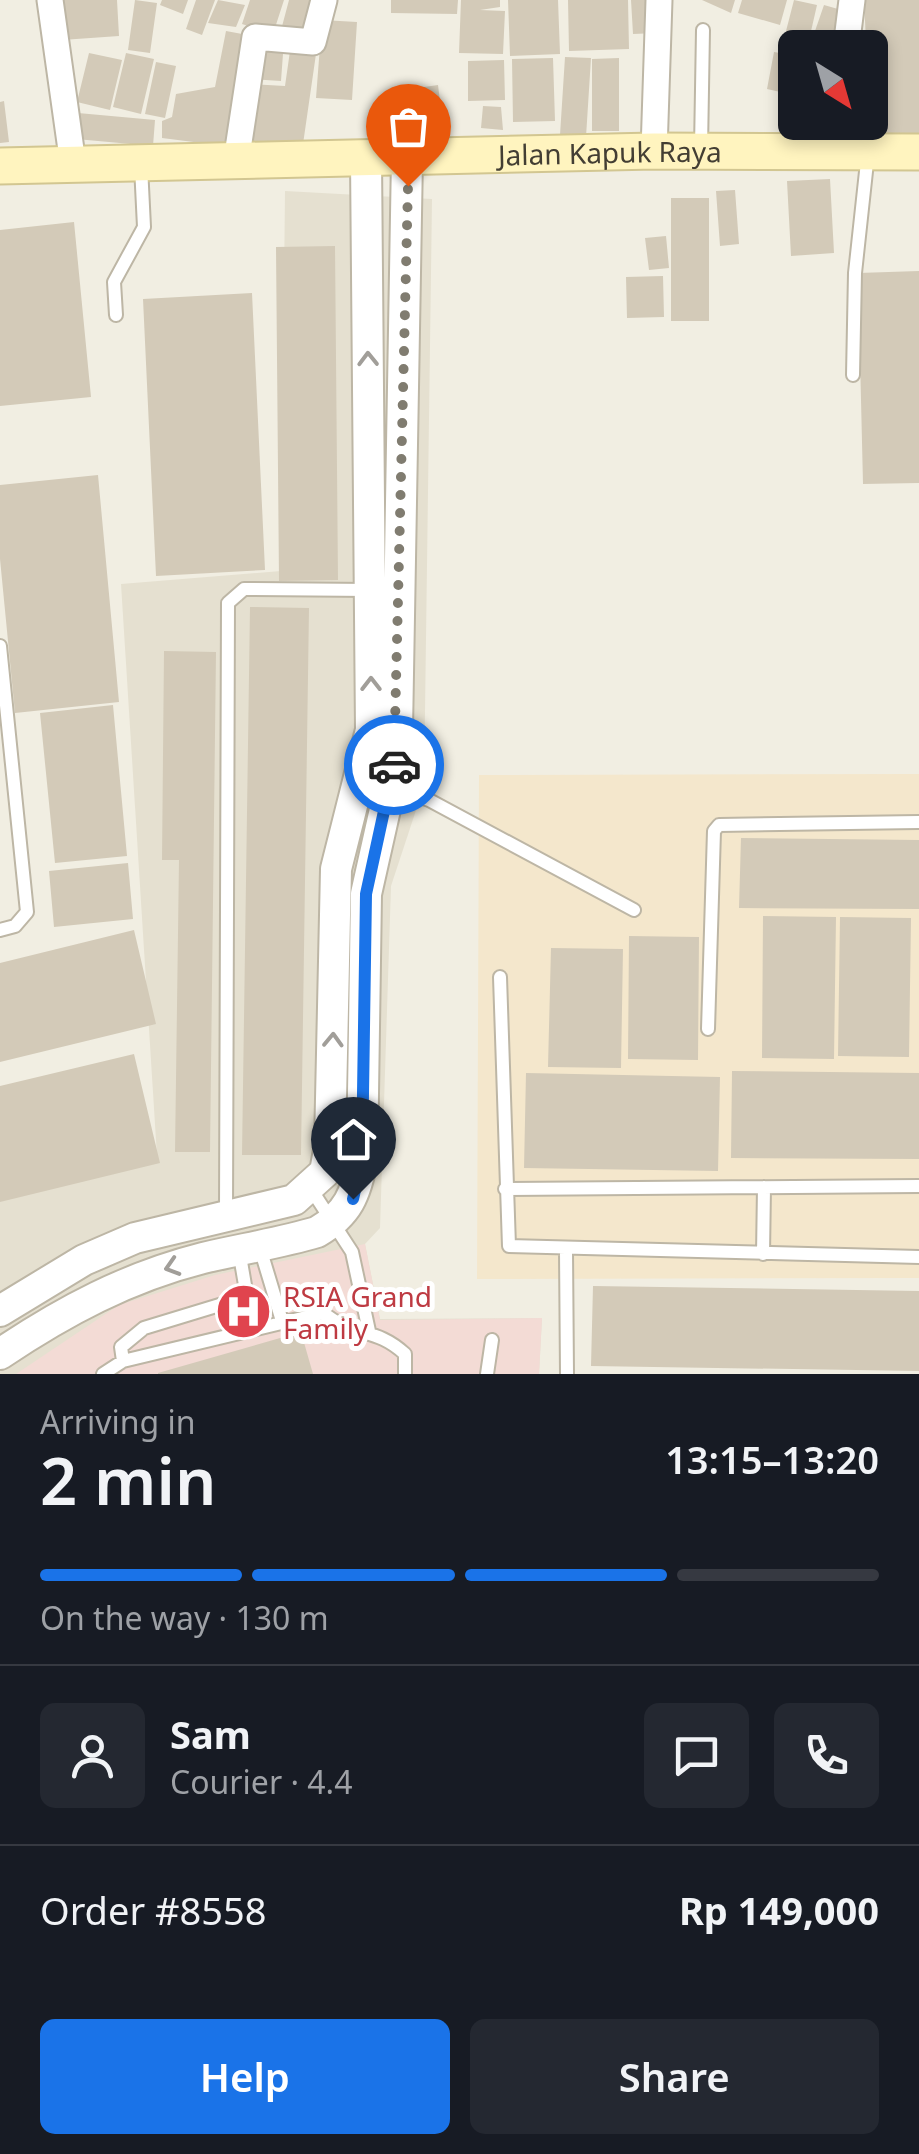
<!DOCTYPE html>
<html lang="en">
<head>
<meta charset="utf-8">
<style>
  :root { --surface:#171b24; --page:#242831; --text:#f1f3f6; --muted:#9ea1a6; --line:#363941; --accent:#1a73e8 }
  body { margin:0; font-family:"Noto Sans",sans-serif; background:var(--page); color:var(--text); height:100vh; display:flex; flex-direction:column; font-size:38px; white-space:nowrap }
  * { box-sizing:border-box; margin:0 }
  p { font-size:32px; color:var(--muted) }
  .icon { flex:none; width:55px; height:55px; fill:none; stroke:currentColor; stroke-width:2; stroke-linecap:round; stroke-linejoin:round }
  .map { position:relative; height:1374px; overflow:hidden }
  .sheet { display:flex; flex-direction:column; background:var(--surface); flex:1 }
  .sheet>* { flex:none }
  .needle { width:65px; rotate:143deg }
  .tools { position:absolute; left:778px; top:30px; display:grid; gap:20px }
  .tools a { display:grid; place-items:center; width:110px; height:110px; border-radius:15px; background:var(--surface); box-shadow:0 5px 15px #0003; font-size:50px }
  .pin { position:absolute; display:grid; place-items:center; width:85px; height:85px; color:#fff; margin:-102px -42px; border-radius:50% 50% 50% 0; rotate:-45deg; box-shadow:0 0 10px #0007 }
  .pin .icon { rotate:45deg }
  .courier { position:absolute; display:grid; place-items:center; width:100px; height:100px; margin:-50px; border:8px solid #1a73e8; border-radius:50%; background:#fff; color:#222; box-shadow:0 2px 12px #0007 }
  .headline em { font-style:normal; font-weight:600 }
  .headline div { display:flex; flex-direction:column-reverse }
  .headline { display:flex; align-items:center; justify-content:space-between; height:170px; padding:0 40px }
  h1 { font-size:65px; font-weight:600; line-height:75px }
  .bar { display:grid; grid-template-columns:repeat(4,1fr); gap:15px 10px; align-content:center; height:120px; padding:0 40px }
  .bar i { height:12px; border-radius:8px; background:var(--line) }
  .bar .current { background:var(--accent) }
  .bar p { grid-column:span 4 }
  .line { display:flex; align-items:center; gap:25px; padding:0 40px; border-top:2px solid var(--line) }
  .line div { flex:1 }
  .round { display:grid; place-items:center; flex:none; width:105px; height:105px; border-radius:15px; background:var(--page) }
  .cta { display:flex; gap:20px; margin-top:auto; padding:20px 40px }
  .cta a { flex:1; height:115px; border-radius:15px; background:var(--accent); color:#fff; font-size:40px; font-weight:600; line-height:115px; text-align:center }
  .cta a+a { background:var(--page); color:var(--text) }
  .map>svg:first-child { display:block }
  .residential { fill:#e5e0d0 }
  .commercial { fill:#f4e7cc }
  .medical { fill:#f3dbd5 }
  .building { fill:#d3cab8 }
  .lines { fill:none; stroke-linecap:round; stroke-linejoin:round }
  .service-casing { stroke:#bdb6a5; stroke-width:16 }
  .minor-casing { stroke:#bdb6a5; stroke-width:29 }
  .tertiary-casing { stroke:#bdb6a5; stroke-width:34 }
  .secondary-casing { stroke:#d2c691; stroke-width:39 }
  .service { stroke:#fff; stroke-width:12 }
  .minor { stroke:#fff; stroke-width:25 }
  .tertiary { stroke:#fff; stroke-width:30 }
  .secondary { stroke:#fff4bf; stroke-width:35 }
  .oneway { stroke:#a19e99 }
  .done { stroke:#807c70; stroke-width:10; stroke-dasharray:0 18 }
  .route { stroke:#1a73e8; stroke-width:12 }
  .labels { text-anchor:middle; dominant-baseline:central; stroke-width:10; stroke-linejoin:round; paint-order:stroke }
  .street-label { font-size:28px; fill:#433e33; stroke:#fff }
  .health-label { font-size:28px; fill:#be3a42; stroke:#fff; text-anchor:start }
</style>
</head>
<body>
<div class="map">
<svg width="919" height="1374" viewBox="0 0 919 1374">
  <rect width="100%" height="100%" fill="#f1eee2"/>
  <path class="residential" d="M285,191L432,199L424,786L391,886L380,1228L365,1244L380,1319L542,1318L539,1374H0V1199L157,1156L121,584L281,571Z"/>
  <path class="commercial" d="M919,774V1278L477,1279L479,775Z"/>
  <path class="medical" d="M365,1244L380,1320L542,1318L539,1374H16L119,1305L215,1275Z"/>
  <path class="building" d="M60,0H117L119,36L62,40Z
    M135,0L157,3L150,53L128,50Z
    M162,0H188L183,14L160,5Z
    M196,0H215L202,35L186,29Z
    M218,0L245,5L236,27L208,23Z
    M250,0H284L273,34L242,24Z
    M289,0H321L313,40L280,34Z
    M391,0H458L457,14L391,13Z
    M461,0H500V7L480,10L505,11L503,54L459,53Z
    M508,0H558L560,54L510,56Z
    M568,0H628L629,49L569,51Z
    M631,0H655L657,33L633,34Z
    M702,0H735L731,13Z
    M742,0H787L780,25L738,13Z
    M794,0L817,5L809,40L785,35Z
    M864,0H919V133H857L856,122H870Z
    M824,5L845,11L836,38L815,31Z
    M322,20L357,22L352,100L316,98Z
    M226,31L253,36L233,147L162,138V121L172,117L176,94L215,87Z
    M256,38L284,40L281,81L252,79Z
    M291,44L317,47L302,151L244,150L248,84L285,86Z
    M774,52L792,55L785,93L767,89Z
    M89,53L122,60L110,110L77,102Z
    M126,53L154,59L141,114L113,107Z
    M565,57L591,58L586,137L560,135Z
    M553,58L555,121L513,122L512,59Z
    M619,58V131H592V59Z
    M504,60L505,100L468,101V61Z
    M156,62L176,66L165,118L145,114Z
    M438,85L442,117L414,121L410,89Z
    M4,101L9,142L0,143V102Z
    M483,106L501,107L503,130L481,128Z
    M784,107L795,109V122H802L800,135L779,131Z
    M78,113L155,120L153,146L76,139Z
    M830,179L834,253L791,256L787,181Z
    M735,190L739,244L720,246L716,191Z
    M671,198H709V321H671Z
    M74,222L91,397L0,406V230Z
    M666,236L669,268L649,270L645,238Z
    M335,246L338,580L279,581L276,247Z
    M919,271V483L863,484L858,273Z
    M663,276L664,317L627,318L626,277Z
    M252,293L265,570L156,576L143,299Z
    M98,475L119,702L15,713L0,559V485Z
    M250,607L309,608L301,1155H242Z
    M164,651L216,652L210,1152H175L179,860H162Z
    M113,705L127,856L55,863L40,713Z
    M741,838L919,840V909L739,908Z
    M128,863L133,919L54,927L49,871Z
    M763,916L836,917L834,1059L762,1058Z
    M840,917L911,918L909,1057L838,1056Z
    M134,930L156,1024L0,1062V963Z
    M629,936L699,937L698,1060L628,1059Z
    M551,948L623,949L621,1068L548,1067Z
    M134,1054L160,1163L0,1202V1086Z
    M732,1071L919,1073V1159L731,1158Z
    M526,1073L720,1077L718,1171L524,1168Z
    M593,1286L919,1291V1371L591,1366Z
    M301,1332L313,1374H158V1373Z"/>
  <g class="lines">
    <defs>
      <path id="service" d="M701,148L703,30
        M116,315L114,282L144,227L141,166
        M853,375L855,273L868,153
        M0,646L27,912L15,926L0,930
        M392,788L429,800L634,910
        M500,977L509,1246L919,1257
        M708,1029L714,831L719,825L919,822
        M311,1189L352,1252L369,1331
        M505,1189L919,1186
        M226,1214L228,603L244,589L371,590
        M260,1248L282,1321
        M566,1251L567,1374
        M763,1254L764,1187
        M123,1361L121,1347L144,1328L236,1300L246,1291L239,1250
        M103,1374L123,1361L323,1313C354,1337 376,1327 405,1354V1374
        M487,1374L492,1340"/>
      <path id="minor" d="M50,0L73,164
        M846,48L852,0
        M654,151L659,0
        M834,151L837,122
        M236,162L255,37L313,42L324,0"/>
      <path id="tertiary" d="M0,1311L84,1260L135,1238L294,1200L325,1172L330,1145L336,869L371,730L366,159
        M0,1354C64,1311 128,1277 203,1258C241,1249 280,1243 317,1232C348,1214 356,1194 362,1160L366,894L390,787L397,731L407,158"/>
      <g id="secondary">
        <path id="s1" d="M0,166L654,151L919,152"/>
      </g>
    </defs>
    <use href="#service" class="service-casing"/>
    <use href="#minor" class="minor-casing"/>
    <use href="#tertiary" class="tertiary-casing"/>
    <use href="#secondary" class="secondary-casing"/>
    <use href="#service" class="service"/>
    <use href="#minor" class="minor"/>
    <use href="#tertiary" class="tertiary"/>
    <use href="#secondary" class="secondary"/>
  </g>
  <defs><path id="oneway-chevron" d="M-2-3.5L2.5 0L-2 3.5" fill="none" stroke-width="1.6" stroke-linecap="round" stroke-linejoin="round" transform="scale(2.5)"/></defs>
  <g class="oneway">
    <use href="#oneway-chevron" transform="translate(368 359) rotate(-91)"/>
    <use href="#oneway-chevron" transform="translate(371 684) rotate(-90)"/>
    <use href="#oneway-chevron" transform="translate(333 1040) rotate(-88)"/>
    <use href="#oneway-chevron" transform="translate(172 1267) rotate(163)"/>
  </g>
  <g class="lines">
    <path class="done" d="M394,765L408,186"/>
    <path class="route" d="M353,1199L362,1160L366,894L394,765"/>
  </g>
  <defs>
    <symbol id="hospital-disc" viewBox="-11 -11 22 22"><circle r="9.5" fill="#e0444e" stroke="#fff"/><path d="M-5-5h3v3.5h4V-5h3V5h-3V1.5h-4V5h-3Z" fill="#fff"/></symbol>
  </defs>
  <g fill-rule="evenodd">
    <use href="#hospital-disc" x="212" y="1280" width="63" height="63"/>
  </g>
  <g class="labels">
    <g class="street-label">
      <text stroke="none"><textPath href="#s1" startOffset="610">Jalan Kapuk Raya</textPath></text>
    </g>
    <g class="health-label">
      <text x="283" y="1296">RSIA Grand<tspan x="283" dy="32">Family</tspan></text>
    </g>
  </g>
</svg>
<div class="tools">
<a><svg class="needle" viewBox="-14 -14 28 28"><path d="M0-13l5 13h-10z" fill="#e53935"/><path d="M0 13l5-13h-10z" fill="#9ea1a6"/></svg></a>
</div>
<div class="pin" style="left:408px;top:186px;background:#ea580c"><svg class="icon" aria-label="bag" viewBox="0 0 24 24"><path d="M5 8h14l-1 12H6zM9 8a3 3 0 0 1 6 0"/></svg></div>
<div class="pin" style="left:353px;top:1199px;background:#1f2937"><svg class="icon" aria-label="home" viewBox="0 0 24 24"><path d="M3 11l9-7 9 7M6 9v11h12V9"/></svg></div>
<div class="courier" style="left:394px;top:765px"><svg class="icon" aria-label="car" viewBox="0 0 24 24"><path d="M5 17H2v-5l4-1 3-4h7l3 4 3 1v5h-3M9 17h6M6 11h13"/><circle cx="7" cy="17" r="2"/><circle cx="17" cy="17" r="2"/></svg></div>
</div>
<section class="sheet">
<div class="headline"><div><h1>2 min</h1><p>Arriving in</p></div><em>13:15–13:20</em></div>
<div class="bar"><i class="current"></i><i class="current"></i><i class="current"></i><i></i><p>On the way · 130 m</p></div>
<div class="line" style="height:180px"><a class="round"><svg class="icon" aria-label="person" viewBox="0 0 24 24"><circle cx="12" cy="8" r="4"/><path d="M4 21q1-7 8-7t8 7"/></svg></a><div><b>Sam</b><p>Courier · 4.4</p></div><a class="round"><svg class="icon" aria-label="chat" viewBox="0 0 24 24"><path d="M4 5h16v11H9l-5 4z"/></svg></a><a class="round"><svg class="icon" aria-label="phone" viewBox="0 0 24 24"><path d="M5 4h4l2 5-3 2q2 4 5 5l2-3 5 2v4C11 20 4 13 5 4z"/></svg></a></div>
<div class="line" style="height:130px"><div>Order #8558</div><b>Rp 149,000</b></div>
<div class="cta"><a>Help</a><a>Share</a></div>
</section>
</body>
</html>
